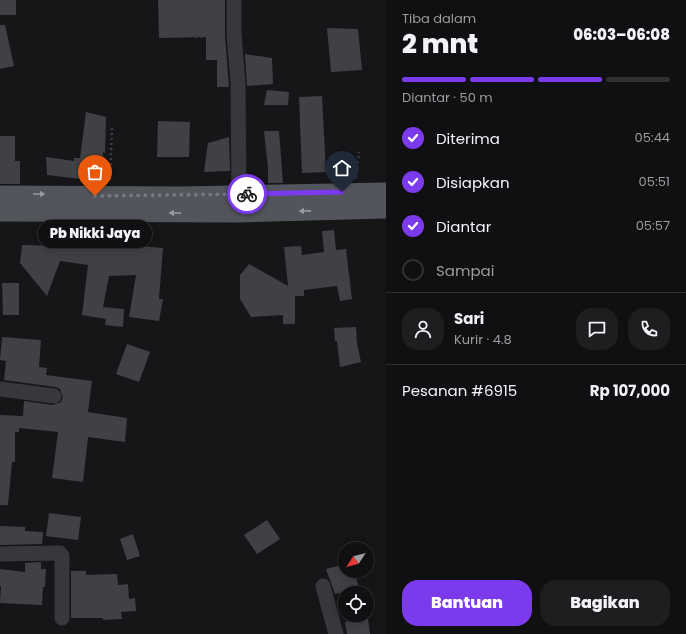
<!DOCTYPE html>
<html lang="id">
<head>
<meta charset="utf-8">
<style>
  :root { --surface:#101012; --page:#1e1e20; --text:#f1f3f6; --muted:#9c9d9f; --line:#303032; --accent:#7c3aed }
  body { margin:0; font-family:Poppins,sans-serif; background:var(--page); color:var(--text); height:100vh; display:flex; flex-direction:column; font-size:15px; white-space:nowrap }
  * { box-sizing:border-box; margin:0 }
  p { font-size:13px; color:var(--muted) }
  .icon { flex:none; width:22px; height:22px; fill:none; stroke:currentColor; stroke-width:2; stroke-linecap:round; stroke-linejoin:round }
  .map { position:relative; flex:1; overflow:hidden }
  .sheet { display:flex; flex-direction:column; background:var(--surface); width:300px }
  .sheet>* { flex:none }
  .needle { width:26px; rotate:234deg }
  .buttons { position:absolute; left:338px; top:542px; display:grid; gap:8px }
  .buttons a { display:grid; place-items:center; width:36px; height:36px; border-radius:50%; background:var(--surface); box-shadow:0 2px 10px #0003,0 0 0 1px var(--line); font-size:20px }
  .pin { position:absolute; display:grid; place-items:center; width:34px; height:34px; color:#fff; margin:-41px -17px; border-radius:50% 50% 50% 0; rotate:-45deg; box-shadow:0 0 4px #0007 }
  .pin .icon { rotate:45deg }
  .courier { position:absolute; display:grid; place-items:center; width:40px; height:40px; margin:-20px; border:3px solid #7c3aed; border-radius:50%; background:#fff; color:#222; box-shadow:0 1px 5px #0007 }
  .bubble { position:absolute; height:28px; border-radius:14px; background:var(--surface); box-shadow:0 2px 10px #0003,0 0 0 1px var(--line); font-size:13px; font-weight:800; line-height:28px; text-align:center }
  .overview em { font-style:normal; font-weight:800 }
  .overview div { display:flex; flex-direction:column-reverse }
  .overview { display:flex; align-items:center; justify-content:space-between; height:68px; padding:0 16px }
  h1 { font-size:26px; font-weight:800; line-height:30px }
  .bar { display:grid; grid-template-columns:repeat(4,1fr); gap:6px 4px; align-content:center; height:48px; padding:0 16px }
  .bar i { height:5px; border-radius:3px; background:var(--line) }
  .bar .current { background:var(--accent) }
  .bar p { grid-column:span 4 }
  .line { display:flex; align-items:center; gap:10px; padding:0 16px; border-top:1px solid var(--line) }
  .line div { flex:1 }
  .round { display:grid; place-items:center; flex:none; width:42px; height:42px; border-radius:16px; background:var(--page) }
  ol { padding:0 16px; list-style:none }
  li { display:flex; align-items:center; gap:12px; height:44px }
  li p { margin-inline-start:auto }
  li .icon { padding:4px; border-radius:50%; background:var(--accent); color:#fff; stroke-width:4 }
  li:last-child { color:var(--muted) }
  li i { width:22px; height:22px; border:2px solid var(--line); border-radius:50% }
  .button { display:flex; gap:8px; margin-top:auto; padding:8px 16px }
  .button a { flex:1; height:46px; border-radius:16px; background:var(--accent); color:#fff; font-size:16px; font-weight:800; line-height:46px; text-align:center }
  .button a+a { background:var(--page); color:var(--text) }
  main { display:flex; flex:1; min-height:0 }
  .map>svg:first-child { display:block }
  .building { fill:#404145 }
  .lines { fill:none; stroke-linecap:round; stroke-linejoin:round }
  .path { stroke:#3d3f44; stroke-width:2.5; stroke-dasharray:2 3; stroke-linecap:butt }
  .minor { stroke:#37383d; stroke-width:15 }
  .major { stroke:#53555c; stroke-width:19 }
  .oneway { fill:#979ba6 }
  .done { stroke:#757880; stroke-width:4; stroke-dasharray:0 7.2 }
  .route { stroke:#7c3aed; stroke-width:5 }
</style>
</head>
<body>
<main>
<div class="map">
<svg width="386" height="634" viewBox="0 0 386 634">
  <rect width="100%" height="100%" fill="#161618"/>
  <path class="building" d="M0,0H16V15H0Z
    M158,0H225V35L229,87H217V60H206V37L159,38Z
    M0,25H5L14,66L0,69Z
    M327,28L358,29L362,70L331,72Z
    M245,54L272,58L273,84L247,86Z
    M267,90L289,92L288,105H264Z
    M322,96L326,172L302,173L299,97Z
    M86,112L106,117L105,153L103,152L104,184H89V180L47,175L46,157L74,161V158H80Z
    M158,121L190,122L189,157H157Z
    M264,131H279L283,183H268V168Z
    M0,136H15V161H20V184H0Z
    M229,137L230,171L204,172L208,143Z
    M334,230L336,250L346,249L352,299L340,301L337,286L304,290V296H295V324H283V315L251,317L240,299V275L249,264L288,286L284,247L301,246L302,255L324,252L322,231Z
    M93,231L108,233L107,241L129,240V245L163,248L159,299H163L159,321L129,317L136,275L109,276L103,307L124,309L123,327L105,325L106,319L82,315L88,265L60,261L47,296L20,263L22,245L62,246L63,240L92,241Z
    M2,283H19V315H3Z
    M356,327L357,343L361,362L340,367L337,341H335L334,328Z
    M2,337L41,340L39,367L47,368L46,375L92,381L88,412L127,418L125,442L88,437L83,482L52,478L58,432L19,428V432H15V462H12L8,505H0V415L23,416L24,401L53,405L61,402L63,397L60,389L55,387L4,380L6,361L0,360Z
    M127,344L150,352L139,382L116,374Z
    M49,513L81,517L78,540L46,536Z
    M267,520L280,539L257,554L244,535Z
    M0,526L25,527V531L43,532L42,544L0,545Z
    M133,534L140,556L127,560L120,539Z
    M41,562V569H46L45,587H43L42,605L0,603L1,586H0V569L25,572V563Z
    M345,564V571H354L359,588L335,594L326,569Z
    M71,571H86V575L117,574L118,585L128,584L129,599L135,598L136,611L121,612L122,619L103,620V618H71Z
    M368,618L370,634H347L345,622Z"/>
  <g class="lines">
    <path class="path" d="M189,0L192,37L220,35
      M356,178L359,152
      M110,180L112,125"/>
    <path class="minor" d="M234,0V34L238,83L239,195
      M0,389L54,396
      M0,554L60,553L62,556V618
      M323,586L336,634"/>
    <path class="major" d="M0,195L182,196L386,192
      M0,212L237,213L386,209"/>
  </g>
  <defs><path id="oneway-solid" d="M-6-.8H1V-3.2L6.5 0L1 3.2V.8H-6Z"/></defs>
  <g class="oneway">
    <use href="#oneway-solid" transform="translate(39 194)"/>
    <use href="#oneway-solid" transform="translate(305 211) rotate(179)"/>
    <use href="#oneway-solid" transform="translate(175 213) rotate(-180)"/>
  </g>
  <g class="lines">
    <path class="done" d="M95,196L247,194"/>
    <path class="route" d="M247,194L342,192"/>
  </g>
</svg>
<div class="buttons">
<a><svg class="needle" viewBox="-14 -14 28 28"><path d="M0-13l5 13h-10z" fill="#e53935"/><path d="M0 13l5-13h-10z" fill="#9c9d9f"/></svg></a>
<a><svg class="icon" aria-label="locate" viewBox="0 0 24 24"><circle cx="12" cy="12" r="6"/><path d="M12 2v4M12 18v4M2 12h4M18 12h4"/></svg></a>
</div>
<div class="pin" style="left:95px;top:196px;background:#ea580c"><svg class="icon" aria-label="bag" viewBox="0 0 24 24"><path d="M5 8h14l-1 12H6zM9 8a3 3 0 0 1 6 0"/></svg></div>
<div class="pin" style="left:342px;top:192px;background:#1f2937"><svg class="icon" aria-label="home" viewBox="0 0 24 24"><path d="M3 11l9-7 9 7M6 9v11h12V9"/></svg></div>
<div class="courier" style="left:247px;top:194px"><svg class="icon" aria-label="bike" viewBox="0 0 24 24"><circle cx="6" cy="16" r="4"/><circle cx="18" cy="16" r="4"/><path d="M6 16l4-8h5l3 8M10 8l3 8H6M13 5h3"/></svg></div>
<div class="bubble" style="left:38px;top:220px;width:114px">Pb Nikki Jaya</div>
</div>
<section class="sheet">
<div class="overview"><div><h1>2 mnt</h1><p>Tiba dalam</p></div><em>06:03–06:08</em></div>
<div class="bar"><i class="current"></i><i class="current"></i><i class="current"></i><i></i><p>Diantar · 50 m</p></div>
<ol>
<li><svg class="icon" aria-label="check" viewBox="0 0 24 24"><path d="M5 12l5 5 9-10"/></svg>Diterima<p>05:44</p></li>
<li><svg class="icon" aria-label="check" viewBox="0 0 24 24"><path d="M5 12l5 5 9-10"/></svg>Disiapkan<p>05:51</p></li>
<li><svg class="icon" aria-label="check" viewBox="0 0 24 24"><path d="M5 12l5 5 9-10"/></svg>Diantar<p>05:57</p></li>
<li><i></i>Sampai</li>
</ol>
<div class="line" style="height:72px"><a class="round"><svg class="icon" aria-label="person" viewBox="0 0 24 24"><circle cx="12" cy="8" r="4"/><path d="M4 21q1-7 8-7t8 7"/></svg></a><div><b>Sari</b><p>Kurir · 4.8</p></div><a class="round"><svg class="icon" aria-label="chat" viewBox="0 0 24 24"><path d="M4 5h16v11H9l-5 4z"/></svg></a><a class="round"><svg class="icon" aria-label="phone" viewBox="0 0 24 24"><path d="M5 4h4l2 5-3 2q2 4 5 5l2-3 5 2v4C11 20 4 13 5 4z"/></svg></a></div>
<div class="line" style="height:52px"><div>Pesanan #6915</div><b>Rp 107,000</b></div>
<div class="button"><a>Bantuan</a><a>Bagikan</a></div>
</section>
</main>
</body>
</html>
